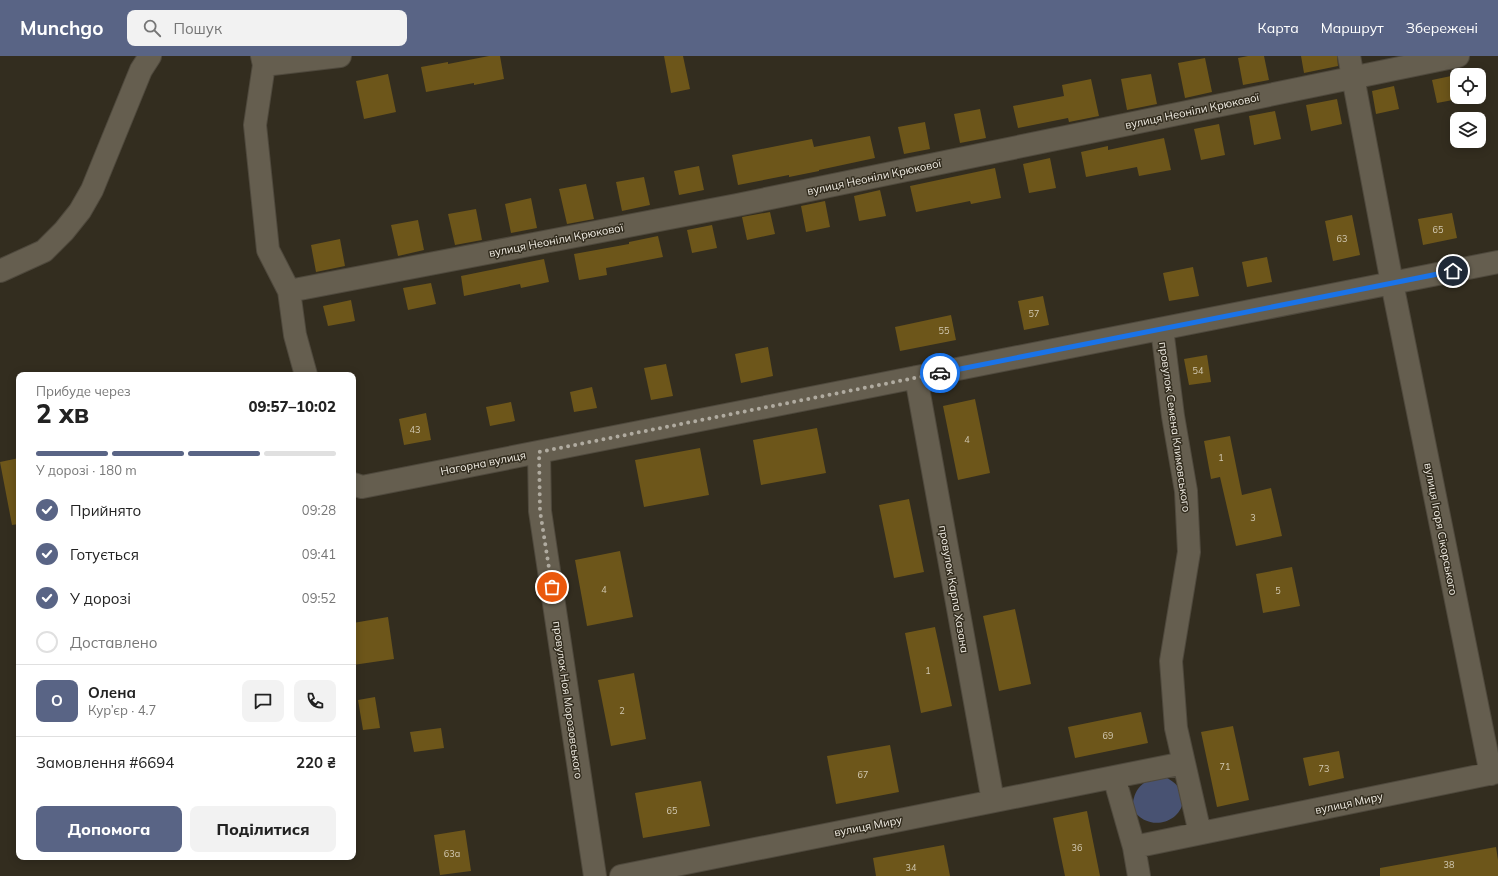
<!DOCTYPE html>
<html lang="uk">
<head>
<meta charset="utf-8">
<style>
  :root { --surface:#fff; --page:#f2f2f2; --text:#222; --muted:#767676; --line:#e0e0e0; --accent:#596485 }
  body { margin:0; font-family:Mulish,sans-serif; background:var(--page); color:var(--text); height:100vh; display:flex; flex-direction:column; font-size:15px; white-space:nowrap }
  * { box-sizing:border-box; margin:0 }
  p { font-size:13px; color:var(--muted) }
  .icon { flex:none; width:22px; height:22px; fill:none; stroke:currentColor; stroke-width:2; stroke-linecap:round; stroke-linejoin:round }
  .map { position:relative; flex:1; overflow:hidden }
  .side { position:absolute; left:16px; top:316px; width:340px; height:488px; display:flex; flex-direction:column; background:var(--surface); border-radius:8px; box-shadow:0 2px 10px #0003 }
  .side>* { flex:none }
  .buttons { position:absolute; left:1450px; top:12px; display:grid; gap:8px }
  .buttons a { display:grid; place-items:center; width:36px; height:36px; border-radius:8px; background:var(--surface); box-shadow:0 2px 10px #0003; font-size:20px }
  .pin { position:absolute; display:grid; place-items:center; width:34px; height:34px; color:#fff; margin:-17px; border:2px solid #fff; border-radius:50%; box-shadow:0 1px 4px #0007 }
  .courier { position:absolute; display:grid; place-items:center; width:40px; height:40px; margin:-20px; border:3px solid #1a73e8; border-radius:50%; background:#fff; color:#222; box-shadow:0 1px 5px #0007 }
  .headline em { font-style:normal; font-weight:800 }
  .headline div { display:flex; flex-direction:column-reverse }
  .headline { display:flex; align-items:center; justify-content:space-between; height:68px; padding:0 20px }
  h1 { font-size:26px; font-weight:800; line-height:30px }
  .bar { display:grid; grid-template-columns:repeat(4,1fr); gap:6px 4px; align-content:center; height:48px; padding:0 20px }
  .bar i { height:5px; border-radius:3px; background:var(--line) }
  .bar .on { background:var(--accent) }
  .bar p { grid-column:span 4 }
  .line { display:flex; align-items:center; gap:10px; padding:0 20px; border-top:1px solid var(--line) }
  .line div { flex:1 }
  .round { display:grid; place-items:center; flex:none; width:42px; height:42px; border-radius:8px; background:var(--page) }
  ol { padding:0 20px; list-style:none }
  li { display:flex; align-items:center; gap:12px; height:44px }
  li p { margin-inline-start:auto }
  li .icon { padding:4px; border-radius:50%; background:var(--accent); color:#fff; stroke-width:4 }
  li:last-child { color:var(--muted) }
  li i { width:22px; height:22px; border:2px solid var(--line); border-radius:50% }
  .cta { display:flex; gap:8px; margin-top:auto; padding:8px 20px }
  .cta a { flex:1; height:46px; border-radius:8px; background:var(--accent); color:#fff; font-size:16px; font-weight:800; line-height:46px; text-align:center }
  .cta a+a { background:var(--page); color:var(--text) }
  header { display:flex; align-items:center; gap:24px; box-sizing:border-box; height:56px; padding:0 20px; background:var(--accent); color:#fff }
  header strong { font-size:19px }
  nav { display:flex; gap:22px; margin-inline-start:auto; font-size:14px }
  .search { width:280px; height:36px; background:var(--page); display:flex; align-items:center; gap:10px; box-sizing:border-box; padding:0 14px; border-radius:8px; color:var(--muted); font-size:15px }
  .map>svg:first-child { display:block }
  .green { fill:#485272 }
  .building { fill:#6d561a }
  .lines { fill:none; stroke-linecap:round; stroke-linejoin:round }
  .minor-casing { stroke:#4f493d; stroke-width:24 }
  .minor { stroke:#655e4f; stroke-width:22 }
  .done { stroke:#b0aba0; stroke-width:4; stroke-dasharray:0 7.2 }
  .route { stroke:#1a73e8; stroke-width:5 }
  .labels { text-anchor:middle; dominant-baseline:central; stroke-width:3; stroke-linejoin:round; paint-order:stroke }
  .number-label { font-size:9px; fill:#d2c9b3 }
  .street-label { font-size:11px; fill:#f3efe6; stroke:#332d1f }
</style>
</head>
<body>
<header>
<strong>Munchgo</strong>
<div class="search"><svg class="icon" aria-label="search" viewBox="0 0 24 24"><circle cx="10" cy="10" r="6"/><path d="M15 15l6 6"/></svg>Пошук</div>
<nav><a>Карта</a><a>Маршрут</a><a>Збережені</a></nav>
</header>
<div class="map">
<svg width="1498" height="820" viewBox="0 0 1498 820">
  <rect width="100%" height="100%" fill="#332d1f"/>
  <path class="green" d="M1161,719C1213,741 1160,791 1132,753C1134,732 1141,726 1161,719Z"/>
  <path class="building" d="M489,0H500L504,23L474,29V27L426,36L421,11L448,6V8Z
    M664,0H683L690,33L671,37Z
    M1248,0H1264L1269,24L1243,29L1238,2Z
    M1301,0H1337L1338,10L1304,17Z
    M1205,2L1212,36L1185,42L1178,7Z
    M1475,15L1476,19H1457V41H1469L1437,47L1432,24Z
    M388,18L396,56L364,63L356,25Z
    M1151,18L1157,48L1127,54L1121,23Z
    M1091,23L1099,60L1069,66L1068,62L1018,72L1013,50L1064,40L1062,29Z
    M1394,30L1399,53L1376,58L1372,35Z
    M1337,43L1342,68L1311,75L1306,49Z
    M980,53L986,82L960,87L954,58Z
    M1275,55L1281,83L1254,89L1249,60Z
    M925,66L930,93L904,98L898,71Z
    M1219,68L1225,99L1201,104L1194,73Z
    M870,80L875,102L819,114V115L789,121V119L738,129L732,99L812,83L814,91Z
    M1164,82L1171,114L1139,120L1137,111L1086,121L1081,96L1108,90V94Z
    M1050,102L1056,132L1029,137L1023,108Z
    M699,110L704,134L679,139L674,115Z
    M995,112L1001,142L971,148L970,145L916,156L910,130Z
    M644,121L650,149L622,155L616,126Z
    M586,128L594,163L567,168L559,133Z
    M880,134L886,160L859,165L854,140Z
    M531,142L537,172L511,177L505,148Z
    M825,145L830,171L806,176L801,150Z
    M476,153L482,184L455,189L448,158Z
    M770,156L775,178L747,184L742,161Z
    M1452,157L1457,182L1423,189L1418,163Z
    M1352,159L1360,199L1333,205L1325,165Z
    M418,164L424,194L398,200L391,169Z
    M712,169L717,192L692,197L687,174Z
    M658,180L663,201L606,212L607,219L579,224L574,198L629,188V186Z
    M340,183L345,210L316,216L311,189Z
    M1267,201L1272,226L1247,231L1242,206Z
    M544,203L549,226L521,232L520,228L464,240L461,220Z
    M1193,211L1199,240L1169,245L1163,217Z
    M431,227L436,248L408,254L403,232Z
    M1043,240L1049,269L1024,274L1018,245Z
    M351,244L355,265L328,270L323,250Z
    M951,259L956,284L900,295L895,271Z
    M768,291L773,320L741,327L735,298Z
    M1207,299L1211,326L1189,329L1184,303Z
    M666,308L673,340L651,344L644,312Z
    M592,331L597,352L574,356L570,336Z
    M975,343L990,417L958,424L943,350Z
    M511,346L515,365L490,370L486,351Z
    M426,357L431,384L404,389L399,363Z
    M817,372L826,417L761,429L753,384Z
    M1230,380L1242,439L1271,432L1282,480L1236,490L1220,421L1211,423L1204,385Z
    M700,392L709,439L644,451L635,404Z
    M19,402V468L12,469L0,406Z
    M909,443L924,516L894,522L879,449Z
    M620,495L633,561L587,570L575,504Z
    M1292,511L1300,550L1263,557L1256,518Z
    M1015,553L1031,628L999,635L983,560Z
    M388,561L394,603L353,609V567Z
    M935,571L952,650L921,657L905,577Z
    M634,617L646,683L611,690L598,624Z
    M375,641L380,672L363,674L358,644Z
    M1141,656L1148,687L1075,702L1068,671Z
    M1233,670L1249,744L1217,751L1201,676Z
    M441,672L444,692L414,696L410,676Z
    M890,689L899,736L836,748L827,700Z
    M1339,695L1344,722L1309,730L1303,702Z
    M701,725L710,770L643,782L635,737Z
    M1087,755L1100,820H1065L1053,762Z
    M465,774L471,815L440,819L434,779Z
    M944,789L950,820H876L873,802Z
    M1496,791L1498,804V820H1380V812Z"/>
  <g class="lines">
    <defs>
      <path id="minor" d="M262,0L264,9L255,69L268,194L289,235L295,279L306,319
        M1349,0L1392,227L1491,718
        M264,9L340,0
        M0,215L44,195L64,175L80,155L92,134L141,14L150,0
        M289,235L737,149L1458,0
        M1162,273L1173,360L1186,435L1189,496L1171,605L1176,672L1200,777
        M916,321L993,745
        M539,396L540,455L595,820
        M353,428L362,431L1498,206
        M1114,721L1184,707
        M1134,791L1498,716
        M621,820L1114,721L1134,791L1139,820"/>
    </defs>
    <use href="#minor" class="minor-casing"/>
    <use href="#minor" class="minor"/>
  </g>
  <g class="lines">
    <path class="done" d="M552,531L540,455L539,396L940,317"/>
    <path class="route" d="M940,317L1453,215"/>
  </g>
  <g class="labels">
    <g class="number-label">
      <text x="1438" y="173">65</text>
      <text x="1342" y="182">63</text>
      <text x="1034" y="257">57</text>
      <text x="944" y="274">55</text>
      <text x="1198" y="314">54</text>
      <text x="415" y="373">43</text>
      <text x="967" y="383">4</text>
      <text x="1221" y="401">1</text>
      <text x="1253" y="461">3</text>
      <text x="604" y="533">4</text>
      <text x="1278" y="534">5</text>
      <text x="928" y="614">1</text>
      <text x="622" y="654">2</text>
      <text x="1108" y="679">69</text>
      <text x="1225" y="710">71</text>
      <text x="1324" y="712">73</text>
      <text x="863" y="718">67</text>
      <text x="672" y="754">65</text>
      <text x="1077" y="791">36</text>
      <text x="452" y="797">63а</text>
      <text x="1449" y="808">38</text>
      <text x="911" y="811">34</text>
    </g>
    <g class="street-label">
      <text transform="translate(1192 55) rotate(-12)">вулиця Неоніли Крюкової</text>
      <text transform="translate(874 121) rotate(-12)">вулиця Неоніли Крюкової</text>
      <text transform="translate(556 184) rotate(-11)">вулиця Неоніли Крюкової</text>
      <text transform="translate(1175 371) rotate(82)">провулок Семена Климовського</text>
      <text transform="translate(483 407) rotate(-11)">Нагорна вулиця</text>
      <text transform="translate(1441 473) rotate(79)">вулиця Ігоря Сікорського</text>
      <text transform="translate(954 533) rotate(80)">провулок Карпа Хазана</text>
      <text transform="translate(568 644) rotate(82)">провулок Ноя Морозовського</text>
      <text transform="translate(1349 747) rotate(-12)">вулиця Миру</text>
      <text transform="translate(868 770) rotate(-11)">вулиця Миру</text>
    </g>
  </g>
</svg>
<div class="buttons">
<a><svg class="icon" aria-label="locate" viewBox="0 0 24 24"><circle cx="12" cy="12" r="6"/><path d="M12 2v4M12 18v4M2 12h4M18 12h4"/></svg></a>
<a><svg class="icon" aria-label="layers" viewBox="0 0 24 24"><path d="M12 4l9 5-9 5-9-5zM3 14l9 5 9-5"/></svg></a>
</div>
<div class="pin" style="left:552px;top:531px;background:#ea580c"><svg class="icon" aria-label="bag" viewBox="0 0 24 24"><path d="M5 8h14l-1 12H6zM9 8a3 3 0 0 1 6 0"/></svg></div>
<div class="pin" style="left:1453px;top:215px;background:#1f2937"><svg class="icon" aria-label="home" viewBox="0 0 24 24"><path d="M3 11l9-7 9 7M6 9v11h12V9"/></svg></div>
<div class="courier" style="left:940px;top:317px"><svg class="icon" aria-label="car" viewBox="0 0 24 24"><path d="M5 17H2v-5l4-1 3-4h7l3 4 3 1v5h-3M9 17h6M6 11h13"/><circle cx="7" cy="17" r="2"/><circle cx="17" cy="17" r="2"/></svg></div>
<section class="side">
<div class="headline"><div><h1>2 хв</h1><p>Прибуде через</p></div><em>09:57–10:02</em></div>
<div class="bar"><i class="on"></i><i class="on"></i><i class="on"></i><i></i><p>У дорозі · 180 m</p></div>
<ol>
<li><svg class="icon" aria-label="check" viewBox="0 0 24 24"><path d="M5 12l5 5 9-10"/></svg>Прийнято<p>09:28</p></li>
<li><svg class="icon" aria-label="check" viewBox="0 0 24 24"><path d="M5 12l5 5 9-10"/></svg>Готується<p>09:41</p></li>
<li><svg class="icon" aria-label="check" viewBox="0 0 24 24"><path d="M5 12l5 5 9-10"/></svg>У дорозі<p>09:52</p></li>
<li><i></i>Доставлено</li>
</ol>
<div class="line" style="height:72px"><b class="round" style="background:var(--accent);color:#fff">О</b><div><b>Олена</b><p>Кур’єр · 4.7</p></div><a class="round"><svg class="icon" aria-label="chat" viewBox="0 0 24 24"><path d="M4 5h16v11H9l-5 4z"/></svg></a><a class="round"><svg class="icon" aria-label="phone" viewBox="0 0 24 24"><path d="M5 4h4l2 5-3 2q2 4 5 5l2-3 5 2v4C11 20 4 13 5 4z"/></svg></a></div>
<div class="line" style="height:52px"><div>Замовлення #6694</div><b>220 ₴</b></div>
<div class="cta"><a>Допомога</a><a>Поділитися</a></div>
</section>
</div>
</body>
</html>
